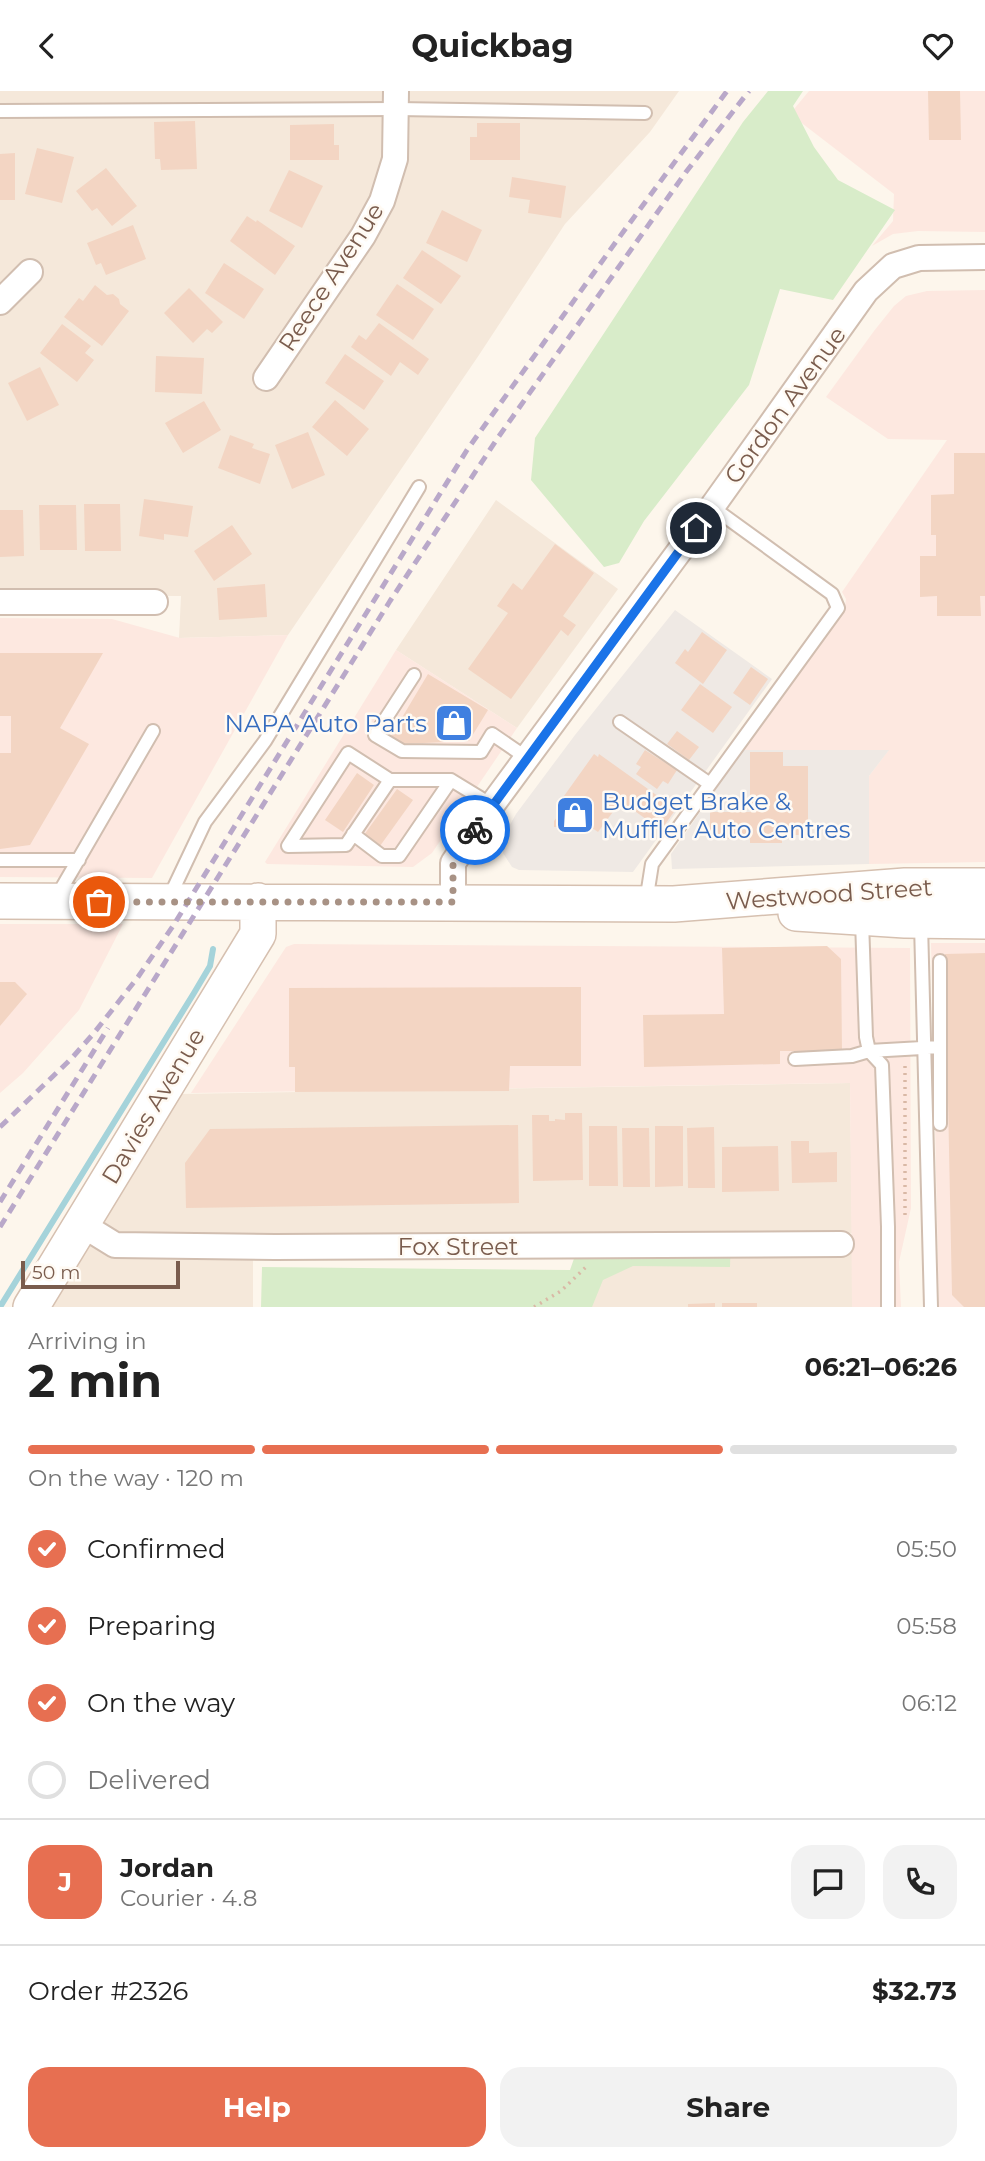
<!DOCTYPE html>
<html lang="en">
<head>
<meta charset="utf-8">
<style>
  :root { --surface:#fff; --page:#f2f2f2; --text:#222; --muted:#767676; --line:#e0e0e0; --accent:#e76f51 }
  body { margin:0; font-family:Montserrat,sans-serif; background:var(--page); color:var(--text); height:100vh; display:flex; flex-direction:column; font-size:26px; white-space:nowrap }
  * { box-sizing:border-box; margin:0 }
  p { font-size:23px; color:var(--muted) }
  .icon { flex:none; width:38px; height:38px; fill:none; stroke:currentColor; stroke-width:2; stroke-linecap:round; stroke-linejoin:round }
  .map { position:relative; height:1216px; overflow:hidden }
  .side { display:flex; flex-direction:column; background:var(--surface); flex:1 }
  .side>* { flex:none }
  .scale { position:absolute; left:21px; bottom:18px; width:159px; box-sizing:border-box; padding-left:7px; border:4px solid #7a5c4d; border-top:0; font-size:19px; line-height:24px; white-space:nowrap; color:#7a5c4d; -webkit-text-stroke:5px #fffaf3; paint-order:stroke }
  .pin { position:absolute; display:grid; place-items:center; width:60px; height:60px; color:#fff; margin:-30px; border:4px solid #fff; border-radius:50%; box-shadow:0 2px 7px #0007 }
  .courier { position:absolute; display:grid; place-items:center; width:70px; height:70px; margin:-35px; border:5px solid #1a73e8; border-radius:50%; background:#fff; color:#222; box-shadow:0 2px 9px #0007 }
  .overview em { font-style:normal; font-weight:700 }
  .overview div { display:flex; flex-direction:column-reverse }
  .overview { display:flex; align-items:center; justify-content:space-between; height:119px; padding:0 28px }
  h1 { font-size:46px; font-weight:700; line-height:52px }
  .bar { display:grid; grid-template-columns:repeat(4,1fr); gap:10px 7px; align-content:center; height:84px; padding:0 28px }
  .bar i { height:9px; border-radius:5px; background:var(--line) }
  .bar .active { background:var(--accent) }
  .bar p { grid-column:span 4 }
  .line { display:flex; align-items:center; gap:18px; padding:0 28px; border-top:2px solid var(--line) }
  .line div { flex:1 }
  .round { display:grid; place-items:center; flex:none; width:74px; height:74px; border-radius:21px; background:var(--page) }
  ol { padding:0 28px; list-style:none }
  li { display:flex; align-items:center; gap:21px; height:77px }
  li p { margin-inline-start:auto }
  li .icon { padding:7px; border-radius:50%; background:var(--accent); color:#fff; stroke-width:4 }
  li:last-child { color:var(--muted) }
  li i { width:38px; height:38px; border:4px solid var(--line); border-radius:50% }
  .primary-button { display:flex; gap:14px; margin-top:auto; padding:14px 28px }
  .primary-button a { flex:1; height:80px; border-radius:21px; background:var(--accent); color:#fff; font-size:28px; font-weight:700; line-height:80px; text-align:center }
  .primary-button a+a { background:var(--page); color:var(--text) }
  header { display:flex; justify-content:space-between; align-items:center; height:91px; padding:0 28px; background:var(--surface); font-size:32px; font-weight:700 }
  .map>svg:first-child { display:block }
  .residential { fill:#f5e8da }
  .commercial { fill:#fde8e0 }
  .industrial { fill:#efe9e4 }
  .green { fill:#d8ecc9 }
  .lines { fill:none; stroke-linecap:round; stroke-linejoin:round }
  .stream { stroke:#a5d3da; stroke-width:6 }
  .building { fill:#f3d5c3 }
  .lane-casing { stroke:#d1beb0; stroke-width:16 }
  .street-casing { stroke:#d1beb0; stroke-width:28 }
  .secondary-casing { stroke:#d6c0b0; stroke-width:38 }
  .path { stroke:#d9b8a5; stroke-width:3.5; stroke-dasharray:2 5; stroke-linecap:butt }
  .lane { stroke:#fff; stroke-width:12 }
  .street { stroke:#fff; stroke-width:24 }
  .secondary { stroke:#fff; stroke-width:35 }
  .rail { stroke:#b9a8c9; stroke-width:5; stroke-dasharray:10 7; stroke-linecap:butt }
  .done { stroke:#a89285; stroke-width:7; stroke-dasharray:0 12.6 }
  .route { stroke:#1a73e8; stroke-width:9 }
  .labels { text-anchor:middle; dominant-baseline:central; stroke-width:5; stroke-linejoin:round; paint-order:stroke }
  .street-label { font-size:24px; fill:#7a5c4d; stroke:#fffaf3 }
  .shop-label { font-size:24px; fill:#366cbe; stroke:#fffaf3; text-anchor:end }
</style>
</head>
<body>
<header><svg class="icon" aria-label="back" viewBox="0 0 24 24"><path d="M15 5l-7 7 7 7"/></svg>Quickbag<svg class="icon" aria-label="heart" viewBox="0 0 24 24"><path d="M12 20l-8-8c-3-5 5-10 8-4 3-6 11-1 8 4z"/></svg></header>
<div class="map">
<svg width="985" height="1216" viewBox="0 0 985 1216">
  <rect width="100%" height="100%" fill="#fdf6ec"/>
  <path class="residential" d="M0,0H679L650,41L565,133L479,264L288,544L179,547L181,505L0,504Z
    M496,409L618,498L517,637L396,559Z
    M850,992L852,1142L253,1150V1216H45L180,1003Z
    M647,1161L853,1162L852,1216H590V1192Z"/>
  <path class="commercial" d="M809,0H985V141L918,140L893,143L872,155L893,130L894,103L790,23Z
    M985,199V771L869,773V685L888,660L743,659L841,524L845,515L846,508L842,501L947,349L888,348L826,306L874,240L894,215L906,205L927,200Z
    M0,527L112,528L180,547L288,544L152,787L0,786Z
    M396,559L517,637L432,762L413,776L267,773L265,771Z
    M0,833H123L79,919L23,982L0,1002Z
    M931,852H985V1216H939Z
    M294,853L910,857L911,1117L899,1171L901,1216H852L850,992L191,1002L286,856Z"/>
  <path class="industrial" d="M675,519L772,588L633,781L519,779L512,776L503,762V746L516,723L575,644Z
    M743,659H889L869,685V773L672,778L671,763Z"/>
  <path class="green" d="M768,0H803L793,15L814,56L838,89L895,119L833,209L780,198L749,294L644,430L619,472L604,476L531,389L535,347L743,31Z
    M731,1143L730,1176L633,1175L603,1189L592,1216H261L262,1176L570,1179L577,1159Z"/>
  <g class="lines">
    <path class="stream" d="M0,1216L194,902L210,875L213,858"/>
  </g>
  <path class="building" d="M928,0H960L961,49H929Z
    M195,30L197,78L161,79L160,68H155L154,31Z
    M477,32H520V69H470V46H477Z
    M334,33V54H339V69H290V34Z
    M37,57L74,66L62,112L25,103Z
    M15,62V109H0V63Z
    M106,77L137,115L112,135L97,117L92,120L76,100Z
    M289,79L323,95L302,137L269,120Z
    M512,86L566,95L561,127L528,122L530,109L509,106Z
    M442,119L482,139L467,171L426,152Z
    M247,125L256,131L257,129L295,155L275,184L230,150Z
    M133,134L146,168L106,184L101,172L96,174L87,152Z
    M422,159L461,185L441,213L403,187Z
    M224,172L264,198L244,228L205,202Z
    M397,193L434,218L413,249L376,224Z
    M95,194L107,204L113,203L119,208L120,213L129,220L102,255L64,226L79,207L83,210Z
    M189,197L223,231L212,242L207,238L193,252L164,222Z
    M379,232L429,268L418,284L400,271L391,285L351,256L359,244L366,249Z
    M62,233L91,255L85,262L94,269L77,291L40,262Z
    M345,263L384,290L364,319L325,292Z
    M156,265L204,267L202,303L155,301Z
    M40,276L59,314L27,330L8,292Z
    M335,309L369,338L347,365L312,336Z
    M204,310L221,339L183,362L165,332Z
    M308,341L325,384L292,398L275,354Z
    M230,344L254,353L252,357L270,363L260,393L218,377Z
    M954,362H985V505H980L981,525H937V505L920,506V465H936V444H931V404L954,403Z
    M144,408L193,415L188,446L164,443V449L139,445Z
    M84,413H120L121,460H85Z
    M39,414H76L77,459H40Z
    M0,419H23L24,465L0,466Z
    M232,434L252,463L214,490L194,460Z
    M555,453L594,482L563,525L576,534L568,545L561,539L511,608L468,578L508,522L497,515L513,492L522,499Z
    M265,493L267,526L219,529L217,497Z
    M702,541L727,559L703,593L675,572L685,558L688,561Z
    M0,562H103L60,637L89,653L30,754L0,758V662H11V625H0Z
    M751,576L768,588L750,614L733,602Z
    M428,583L488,619L469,650L402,653L391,645Z
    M700,593L732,616L713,642L681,619Z
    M677,640L699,656L689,669L667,653Z
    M645,659L677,679L668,693L663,690L657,698L636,683L641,676L636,673Z
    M750,661H783V675H808V744H782V752H750V748H710V721H750Z
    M594,663L598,666L599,663L676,718L661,739L621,710L598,741L592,737L554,736V730L565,716L559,712Z
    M357,682L374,694L343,741L325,729Z
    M397,698L413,709L380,755L364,744Z
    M827,855L841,868L842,960H780V973L644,976L643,924L724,923L722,857Z
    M985,862V1216H964L952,1204L945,863Z
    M0,891H15L27,903L0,935Z
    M581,896V975H510L509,1000L295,1001V976H289V897Z
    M565,1022H582L583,1089L533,1090L532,1024H549V1030H555V1028L565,1029Z
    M518,1034L519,1112L186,1117L185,1072L210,1038Z
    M589,1035H617L618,1095H589Z
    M655,1035H683V1095L655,1096Z
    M714,1036L715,1097H688L687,1037Z
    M622,1037H649L650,1096H623Z
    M791,1050H809V1062L837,1061V1091L792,1092Z
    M778,1055L779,1100L722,1101V1056Z
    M715,1212V1216H688V1213Z
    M722,1212H757V1216H722Z"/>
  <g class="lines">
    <defs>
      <path id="lane" d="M0,20L397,18L645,22
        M414,584L375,644L402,660L481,661L492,643L527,667
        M620,631L710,693
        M390,689L346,754L288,755L348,662L390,689H451L492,714
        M353,743L382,765H399L451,689
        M0,769H79
        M56,807L153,640
        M169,807L205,731L265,650L419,396
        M646,811L652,773L838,517L832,503L712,416
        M862,830L866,946L869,960L882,974L888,1136V1216
        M921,833L931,1216
        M940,870V956
        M795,968L852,965L869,960L940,956V1033"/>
      <path id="street" d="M0,211L30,181
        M266,287L363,145L382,110L395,68L396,0
        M0,511H155
        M453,811V772L492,714L712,416L866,200L893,175L919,167L985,166
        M81,1133L115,1154L275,1156L841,1153"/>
      <path id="secondary" d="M0,810L674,813L905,795H985
        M796,822L905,829L985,830
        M31,1216L258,843V810"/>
    </defs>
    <use href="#lane" class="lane-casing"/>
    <use href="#street" class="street-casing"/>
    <use href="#secondary" class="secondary-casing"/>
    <path class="path" d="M905,975V1124
      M534,1216L561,1200L586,1176"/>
    <use href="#lane" class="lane"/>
    <use href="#street" class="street"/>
    <use href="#secondary" class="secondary"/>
    <path class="rail" d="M0,1036L71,968L94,942L138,886L173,835L467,359L618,148L727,0
      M0,1111L108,937
      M0,1136L390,510L497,348L686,81L749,0"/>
  </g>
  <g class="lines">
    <path class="done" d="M99,811H453V772L475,739"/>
    <path class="route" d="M475,739L696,437"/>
  </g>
  <defs>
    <symbol id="shop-square" viewBox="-11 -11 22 22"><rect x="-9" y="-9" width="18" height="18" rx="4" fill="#3f7fe0" stroke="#fffaf3"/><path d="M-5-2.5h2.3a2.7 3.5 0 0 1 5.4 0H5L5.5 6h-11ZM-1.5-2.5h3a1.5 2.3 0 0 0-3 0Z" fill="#fff"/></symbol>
  </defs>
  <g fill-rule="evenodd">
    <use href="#shop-square" x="432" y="610" width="44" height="44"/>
    <use href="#shop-square" x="553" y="702" width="44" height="44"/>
  </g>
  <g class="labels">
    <g class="street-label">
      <text transform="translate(331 186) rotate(-57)">Reece Avenue</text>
      <text transform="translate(785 314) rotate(-54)">Gordon Avenue</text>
      <text transform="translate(829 803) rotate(-4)">Westwood Street</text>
      <text transform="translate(153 1015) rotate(-59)">Davies Avenue</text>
      <text x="458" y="1155">Fox Street</text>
    </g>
    <g class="shop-label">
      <text x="427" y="632">NAPA Auto Parts</text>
      <text x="602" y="710" text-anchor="start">Budget Brake &amp;<tspan x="602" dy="28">Muffler Auto Centres</tspan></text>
    </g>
  </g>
</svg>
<div class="scale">50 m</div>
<div class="pin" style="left:99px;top:811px;background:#ea580c"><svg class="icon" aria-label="bag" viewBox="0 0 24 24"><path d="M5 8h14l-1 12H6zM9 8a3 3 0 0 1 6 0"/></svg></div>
<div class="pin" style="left:696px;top:437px;background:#1f2937"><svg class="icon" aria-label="home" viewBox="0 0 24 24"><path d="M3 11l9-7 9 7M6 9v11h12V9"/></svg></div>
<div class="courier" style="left:475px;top:739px"><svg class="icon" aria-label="bike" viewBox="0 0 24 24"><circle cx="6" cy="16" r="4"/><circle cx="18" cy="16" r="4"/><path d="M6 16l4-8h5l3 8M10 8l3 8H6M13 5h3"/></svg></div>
</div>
<section class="side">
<div class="overview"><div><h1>2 min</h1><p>Arriving in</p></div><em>06:21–06:26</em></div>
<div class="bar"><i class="active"></i><i class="active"></i><i class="active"></i><i></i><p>On the way · 120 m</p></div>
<ol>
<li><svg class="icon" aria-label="check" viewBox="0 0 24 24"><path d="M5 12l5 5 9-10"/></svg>Confirmed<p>05:50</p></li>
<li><svg class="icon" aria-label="check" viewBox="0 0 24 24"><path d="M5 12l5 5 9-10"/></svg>Preparing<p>05:58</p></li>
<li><svg class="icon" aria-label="check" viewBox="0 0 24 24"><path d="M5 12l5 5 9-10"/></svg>On the way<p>06:12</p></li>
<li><i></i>Delivered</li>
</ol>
<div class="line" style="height:126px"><b class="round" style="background:var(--accent);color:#fff">J</b><div><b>Jordan</b><p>Courier · 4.8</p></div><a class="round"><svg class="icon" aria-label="chat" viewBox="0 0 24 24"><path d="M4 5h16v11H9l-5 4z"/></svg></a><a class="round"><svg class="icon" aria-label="phone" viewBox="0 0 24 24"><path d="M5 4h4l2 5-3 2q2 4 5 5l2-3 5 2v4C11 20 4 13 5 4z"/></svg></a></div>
<div class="line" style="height:91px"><div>Order #2326</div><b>$32.73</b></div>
<div class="primary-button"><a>Help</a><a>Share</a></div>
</section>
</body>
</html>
